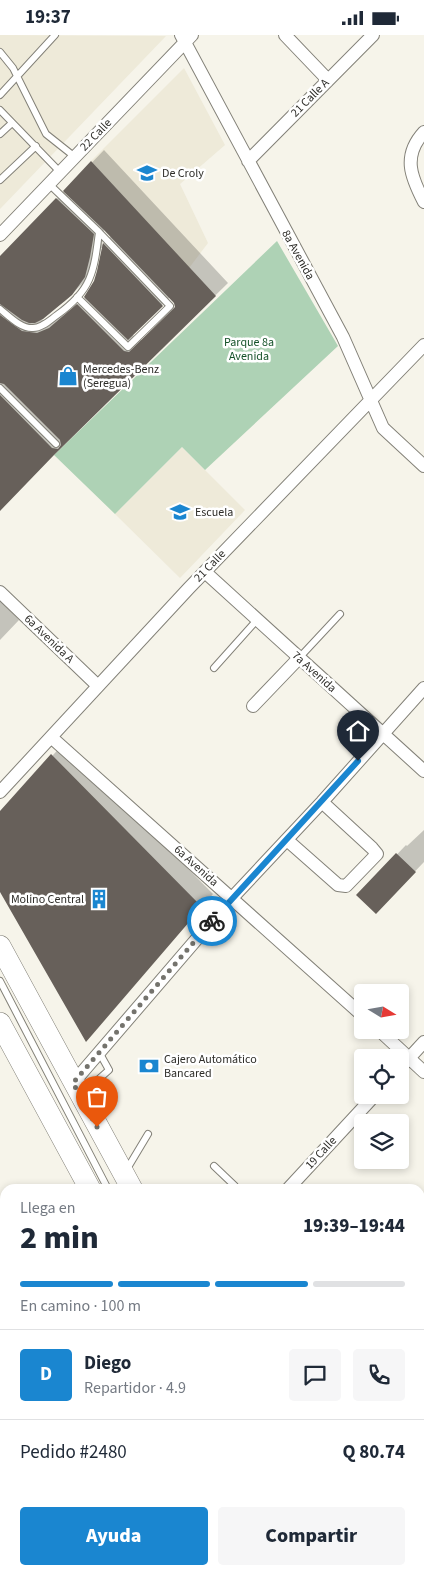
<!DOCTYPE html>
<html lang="es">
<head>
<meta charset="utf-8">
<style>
  :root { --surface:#fff; --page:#f6f6f7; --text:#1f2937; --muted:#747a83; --line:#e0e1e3; --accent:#1a86d0 }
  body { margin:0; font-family:"Source Sans 3",sans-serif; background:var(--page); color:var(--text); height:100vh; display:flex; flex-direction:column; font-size:19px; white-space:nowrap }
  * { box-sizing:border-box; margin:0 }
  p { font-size:16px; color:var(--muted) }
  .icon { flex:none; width:28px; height:28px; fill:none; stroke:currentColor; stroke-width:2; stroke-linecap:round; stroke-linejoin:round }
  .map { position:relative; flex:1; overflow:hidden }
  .details { position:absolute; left:0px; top:1149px; width:425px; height:391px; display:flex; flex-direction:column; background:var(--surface); border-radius:15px 15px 0 0; box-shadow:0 2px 8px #0003 }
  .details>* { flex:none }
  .needle { width:32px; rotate:101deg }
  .fabs { position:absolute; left:354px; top:949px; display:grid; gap:10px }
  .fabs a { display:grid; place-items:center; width:55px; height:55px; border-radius:5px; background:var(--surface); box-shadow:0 2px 8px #0003; font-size:25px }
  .pin { position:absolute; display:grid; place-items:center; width:42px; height:42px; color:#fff; margin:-51px -21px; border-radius:50% 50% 50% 0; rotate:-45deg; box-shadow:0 0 5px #0007 }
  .pin .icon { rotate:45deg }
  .courier { position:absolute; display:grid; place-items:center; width:50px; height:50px; margin:-25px; border:4px solid #1a86d0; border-radius:50%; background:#fff; color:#222; box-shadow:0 1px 6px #0007 }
  .summary em { font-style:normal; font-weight:800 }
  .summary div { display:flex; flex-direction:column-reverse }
  .summary { display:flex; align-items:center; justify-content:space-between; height:85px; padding:0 20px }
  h1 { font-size:32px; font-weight:800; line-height:38px }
  .bar { display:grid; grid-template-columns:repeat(4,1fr); gap:8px 5px; align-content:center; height:60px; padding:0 20px }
  .bar i { height:6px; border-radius:4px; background:var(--line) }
  .bar .current { background:var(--accent) }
  .bar p { grid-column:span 4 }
  .line { display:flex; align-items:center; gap:12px; padding:0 20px; border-top:1px solid var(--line) }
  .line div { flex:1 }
  .round { display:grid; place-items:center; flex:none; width:52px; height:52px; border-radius:5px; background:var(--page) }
  .primary-button { display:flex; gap:10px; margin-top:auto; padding:10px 20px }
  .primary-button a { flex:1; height:58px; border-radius:5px; background:var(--accent); color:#fff; font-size:20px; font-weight:800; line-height:58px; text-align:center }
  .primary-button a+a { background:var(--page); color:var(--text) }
  .status { display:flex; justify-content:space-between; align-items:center; height:35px; padding:0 25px; background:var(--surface); direction:ltr }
  .status svg { height:14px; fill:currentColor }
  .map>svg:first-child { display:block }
  .built { fill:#eeead9 }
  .green { fill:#aed2b5 }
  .shadow { fill:#0003; fill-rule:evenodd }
  .building { fill:#67605a }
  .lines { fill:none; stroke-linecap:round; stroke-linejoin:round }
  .service-casing { stroke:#838178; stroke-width:8 }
  .minor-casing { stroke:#838178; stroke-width:14 }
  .tertiary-casing { stroke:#838178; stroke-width:18 }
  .trunk-casing { stroke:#838178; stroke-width:22 }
  .service { stroke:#fff; stroke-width:6 }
  .minor { stroke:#fff; stroke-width:12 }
  .tertiary { stroke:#fff; stroke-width:16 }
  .trunk { stroke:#fff; stroke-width:21 }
  .done { stroke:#74736d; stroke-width:5; stroke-dasharray:0 9 }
  .route { stroke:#1a86d0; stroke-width:6 }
  .labels { text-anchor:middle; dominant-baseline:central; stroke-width:5; stroke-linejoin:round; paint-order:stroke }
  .street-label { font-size:12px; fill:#2e2d29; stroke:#fff }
  .poi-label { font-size:12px; fill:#2e2d29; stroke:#fff; text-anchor:start }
  .park-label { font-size:12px; fill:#155229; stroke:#fff }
</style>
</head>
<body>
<div class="status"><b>19:37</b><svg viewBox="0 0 49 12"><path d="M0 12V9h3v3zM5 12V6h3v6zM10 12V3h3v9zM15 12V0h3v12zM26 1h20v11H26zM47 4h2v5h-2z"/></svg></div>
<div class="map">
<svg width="424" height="1539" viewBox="0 0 424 1539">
  <rect width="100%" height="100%" fill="#f6f4ea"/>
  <path class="built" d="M0,0L166,1L0,174Z
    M184,33L225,110L180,149L208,208L189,233L91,126Z
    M182,412L245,475L180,543L115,479Z"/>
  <path class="green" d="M277,206L338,311L205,435L182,412L115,479L54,420Z"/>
  <path class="shadow" d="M104,115L228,248L62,411L0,475V223ZM104,194L111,201L102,210ZM101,213H103L95,247L86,262L62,281L47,286L39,284L65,266L87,244L97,229ZM170,262L176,270L175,274L142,305L137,304L132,299Z
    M0,566L19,585L0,605Z
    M64,708L213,859L86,1005L0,855V778Z
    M424,795V827L376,877L358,860L406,810L407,811Z
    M0,1284L5,1290V1301L0,1306Z
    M4,1389L5,1440L0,1444V1392Z
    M3,1482L5,1485V1505L0,1509V1484Z
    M393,1535H414L416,1539H386Z"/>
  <path class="building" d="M91,126L216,261L54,420L0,476V360L52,413L58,414L61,410L60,405L4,349L0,348V280L22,296L37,298L49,293L77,269L124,316L129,317L175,272L174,268L103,194L63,156Z
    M56,163L94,199L90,222L85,242L72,260L43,284L35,288H29L22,285L0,269V221Z
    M103,208L163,271L128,305L84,262L94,246L97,236Z
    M51,719L202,872L86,1007L0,857V776Z
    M396,818L416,837L376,879L356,860Z"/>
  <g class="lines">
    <defs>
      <path id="service" d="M0,17L13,33L46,99L75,122
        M0,60L55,0
        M0,75L60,137
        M0,99L12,88
        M0,145L36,111
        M49,149L99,197L170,271L128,312L77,262
        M0,274C9,281 21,294 33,293C42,293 50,285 57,280C92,255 94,237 99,197
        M0,353L56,409
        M299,623L340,579
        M214,633L257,585
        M0,946L108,1154
        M83,1058L109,1035L99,1017
        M214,1131L235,1151V1154
        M127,1134L148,1099
        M320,1535L322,1539"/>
      <path id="minor" d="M181,0L343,302L383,393L424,431
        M285,0L328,45
        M424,97C402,121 411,142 424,167
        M248,126L373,0
        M0,200L192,0
        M205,537L424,736
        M0,557L98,651
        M253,671L299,623
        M51,702L362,980
        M0,757L189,553L424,310
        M287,805L338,850L346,851L377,819L372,813L322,767
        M379,995L424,1037
        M400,1033L424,1007
        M73,1048L232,863L322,767L424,653
        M288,1154L375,1060
        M0,1191L5,1198
        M0,1377L5,1383
        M420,1439L424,1437
        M118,1535L121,1539
        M257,1535L260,1539
        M273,1539L278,1535"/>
      <path id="tertiary" d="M0,1209L5,1206
        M420,1211L424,1210
        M0,1477L5,1473"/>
      <path id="trunk" d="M0,911L132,1154
        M0,988L90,1154
        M301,1535L304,1539
        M338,1535L340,1539"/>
    </defs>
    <use href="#service" class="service-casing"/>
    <use href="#minor" class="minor-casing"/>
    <use href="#tertiary" class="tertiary-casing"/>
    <use href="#trunk" class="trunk-casing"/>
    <use href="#service" class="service"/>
    <use href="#minor" class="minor"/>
    <use href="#tertiary" class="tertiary"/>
    <use href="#trunk" class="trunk"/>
  </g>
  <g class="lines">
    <path class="done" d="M97,1092L73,1048L212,886"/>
    <path class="route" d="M212,886L358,726"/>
  </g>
  <defs>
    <symbol id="school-bare" viewBox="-9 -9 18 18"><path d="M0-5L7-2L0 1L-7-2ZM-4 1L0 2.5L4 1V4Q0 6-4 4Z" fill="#1a86d0" stroke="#fff" stroke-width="2.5" paint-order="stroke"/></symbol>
    <symbol id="shop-bare" viewBox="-9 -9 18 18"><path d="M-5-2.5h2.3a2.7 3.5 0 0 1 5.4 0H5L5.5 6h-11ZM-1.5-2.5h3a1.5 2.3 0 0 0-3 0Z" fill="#1a86d0" stroke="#fff" stroke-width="2.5" paint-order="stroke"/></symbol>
    <symbol id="building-bare" viewBox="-9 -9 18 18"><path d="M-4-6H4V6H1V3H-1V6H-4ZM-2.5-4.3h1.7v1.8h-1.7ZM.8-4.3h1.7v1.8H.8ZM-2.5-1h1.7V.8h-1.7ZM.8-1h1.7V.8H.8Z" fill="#1a86d0" stroke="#fff" stroke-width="2.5" paint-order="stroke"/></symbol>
    <symbol id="bank-bare" viewBox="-9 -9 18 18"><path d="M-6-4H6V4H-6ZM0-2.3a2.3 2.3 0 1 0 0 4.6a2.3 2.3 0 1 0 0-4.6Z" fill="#1a86d0" stroke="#fff" stroke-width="2.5" paint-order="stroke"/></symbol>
  </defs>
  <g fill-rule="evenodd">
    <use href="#school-bare" x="133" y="124" width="28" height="28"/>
    <use href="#shop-bare" x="54" y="327" width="28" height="28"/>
    <use href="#school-bare" x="166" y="463" width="28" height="28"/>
    <use href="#building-bare" x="85" y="850" width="28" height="28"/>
    <use href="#bank-bare" x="135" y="1017" width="28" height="28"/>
  </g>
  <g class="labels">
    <g class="street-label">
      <text transform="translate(310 63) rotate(-45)">21 Calle A</text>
      <text transform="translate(96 100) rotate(-46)">22 Calle</text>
      <text transform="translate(298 220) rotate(61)">8a Avenida</text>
      <text transform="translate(210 531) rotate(-46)">21 Calle</text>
      <text transform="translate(49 604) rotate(44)">6a Avenida A</text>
      <text transform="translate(314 637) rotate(42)">7a Avenida</text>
      <text transform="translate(196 831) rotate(42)">6a Avenida</text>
      <text transform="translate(321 1118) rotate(-47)">19 Calle</text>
    </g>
    <g class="poi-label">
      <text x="162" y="138">De Croly</text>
      <text x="83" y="334">Mercedes-Benz<tspan x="83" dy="14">(Seregua)</tspan></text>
      <text x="195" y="477">Escuela</text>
      <text x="84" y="864" text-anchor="end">Molino Central</text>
      <text x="164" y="1024">Cajero Automático<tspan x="164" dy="14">Bancared</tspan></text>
    </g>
    <g class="park-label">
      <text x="249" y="307">Parque 8a<tspan x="249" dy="14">Avenida</tspan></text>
    </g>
  </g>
</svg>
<div class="fabs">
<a><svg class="needle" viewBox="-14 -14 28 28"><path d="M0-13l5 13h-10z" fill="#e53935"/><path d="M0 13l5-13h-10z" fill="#747a83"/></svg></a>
<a><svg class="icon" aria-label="locate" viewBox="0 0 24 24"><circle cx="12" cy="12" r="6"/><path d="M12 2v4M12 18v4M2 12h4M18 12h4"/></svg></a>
<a><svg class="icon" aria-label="layers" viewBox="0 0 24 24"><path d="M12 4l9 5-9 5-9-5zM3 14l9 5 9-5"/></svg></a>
</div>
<div class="pin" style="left:97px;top:1092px;background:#ea580c"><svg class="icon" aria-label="bag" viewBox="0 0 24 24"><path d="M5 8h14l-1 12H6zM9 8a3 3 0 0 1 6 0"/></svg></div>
<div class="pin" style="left:358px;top:726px;background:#1f2937"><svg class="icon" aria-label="home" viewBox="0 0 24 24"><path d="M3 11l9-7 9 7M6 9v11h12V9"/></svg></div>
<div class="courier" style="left:212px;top:886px"><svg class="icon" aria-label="bike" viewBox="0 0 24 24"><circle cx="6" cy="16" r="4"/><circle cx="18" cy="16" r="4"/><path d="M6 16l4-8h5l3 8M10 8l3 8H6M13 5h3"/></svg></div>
<section class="details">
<div class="summary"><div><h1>2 min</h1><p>Llega en</p></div><em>19:39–19:44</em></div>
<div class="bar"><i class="current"></i><i class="current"></i><i class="current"></i><i></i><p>En camino · 100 m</p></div>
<div class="line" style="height:90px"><b class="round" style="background:var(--accent);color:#fff">D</b><div><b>Diego</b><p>Repartidor · 4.9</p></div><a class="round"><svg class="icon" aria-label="chat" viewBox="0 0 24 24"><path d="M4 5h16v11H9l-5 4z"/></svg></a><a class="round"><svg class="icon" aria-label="phone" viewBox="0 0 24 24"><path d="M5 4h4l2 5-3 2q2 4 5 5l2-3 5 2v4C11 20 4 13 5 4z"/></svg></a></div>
<div class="line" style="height:65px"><div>Pedido #2480</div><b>Q 80.74</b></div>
<div class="primary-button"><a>Ayuda</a><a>Compartir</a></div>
</section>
</div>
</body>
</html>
